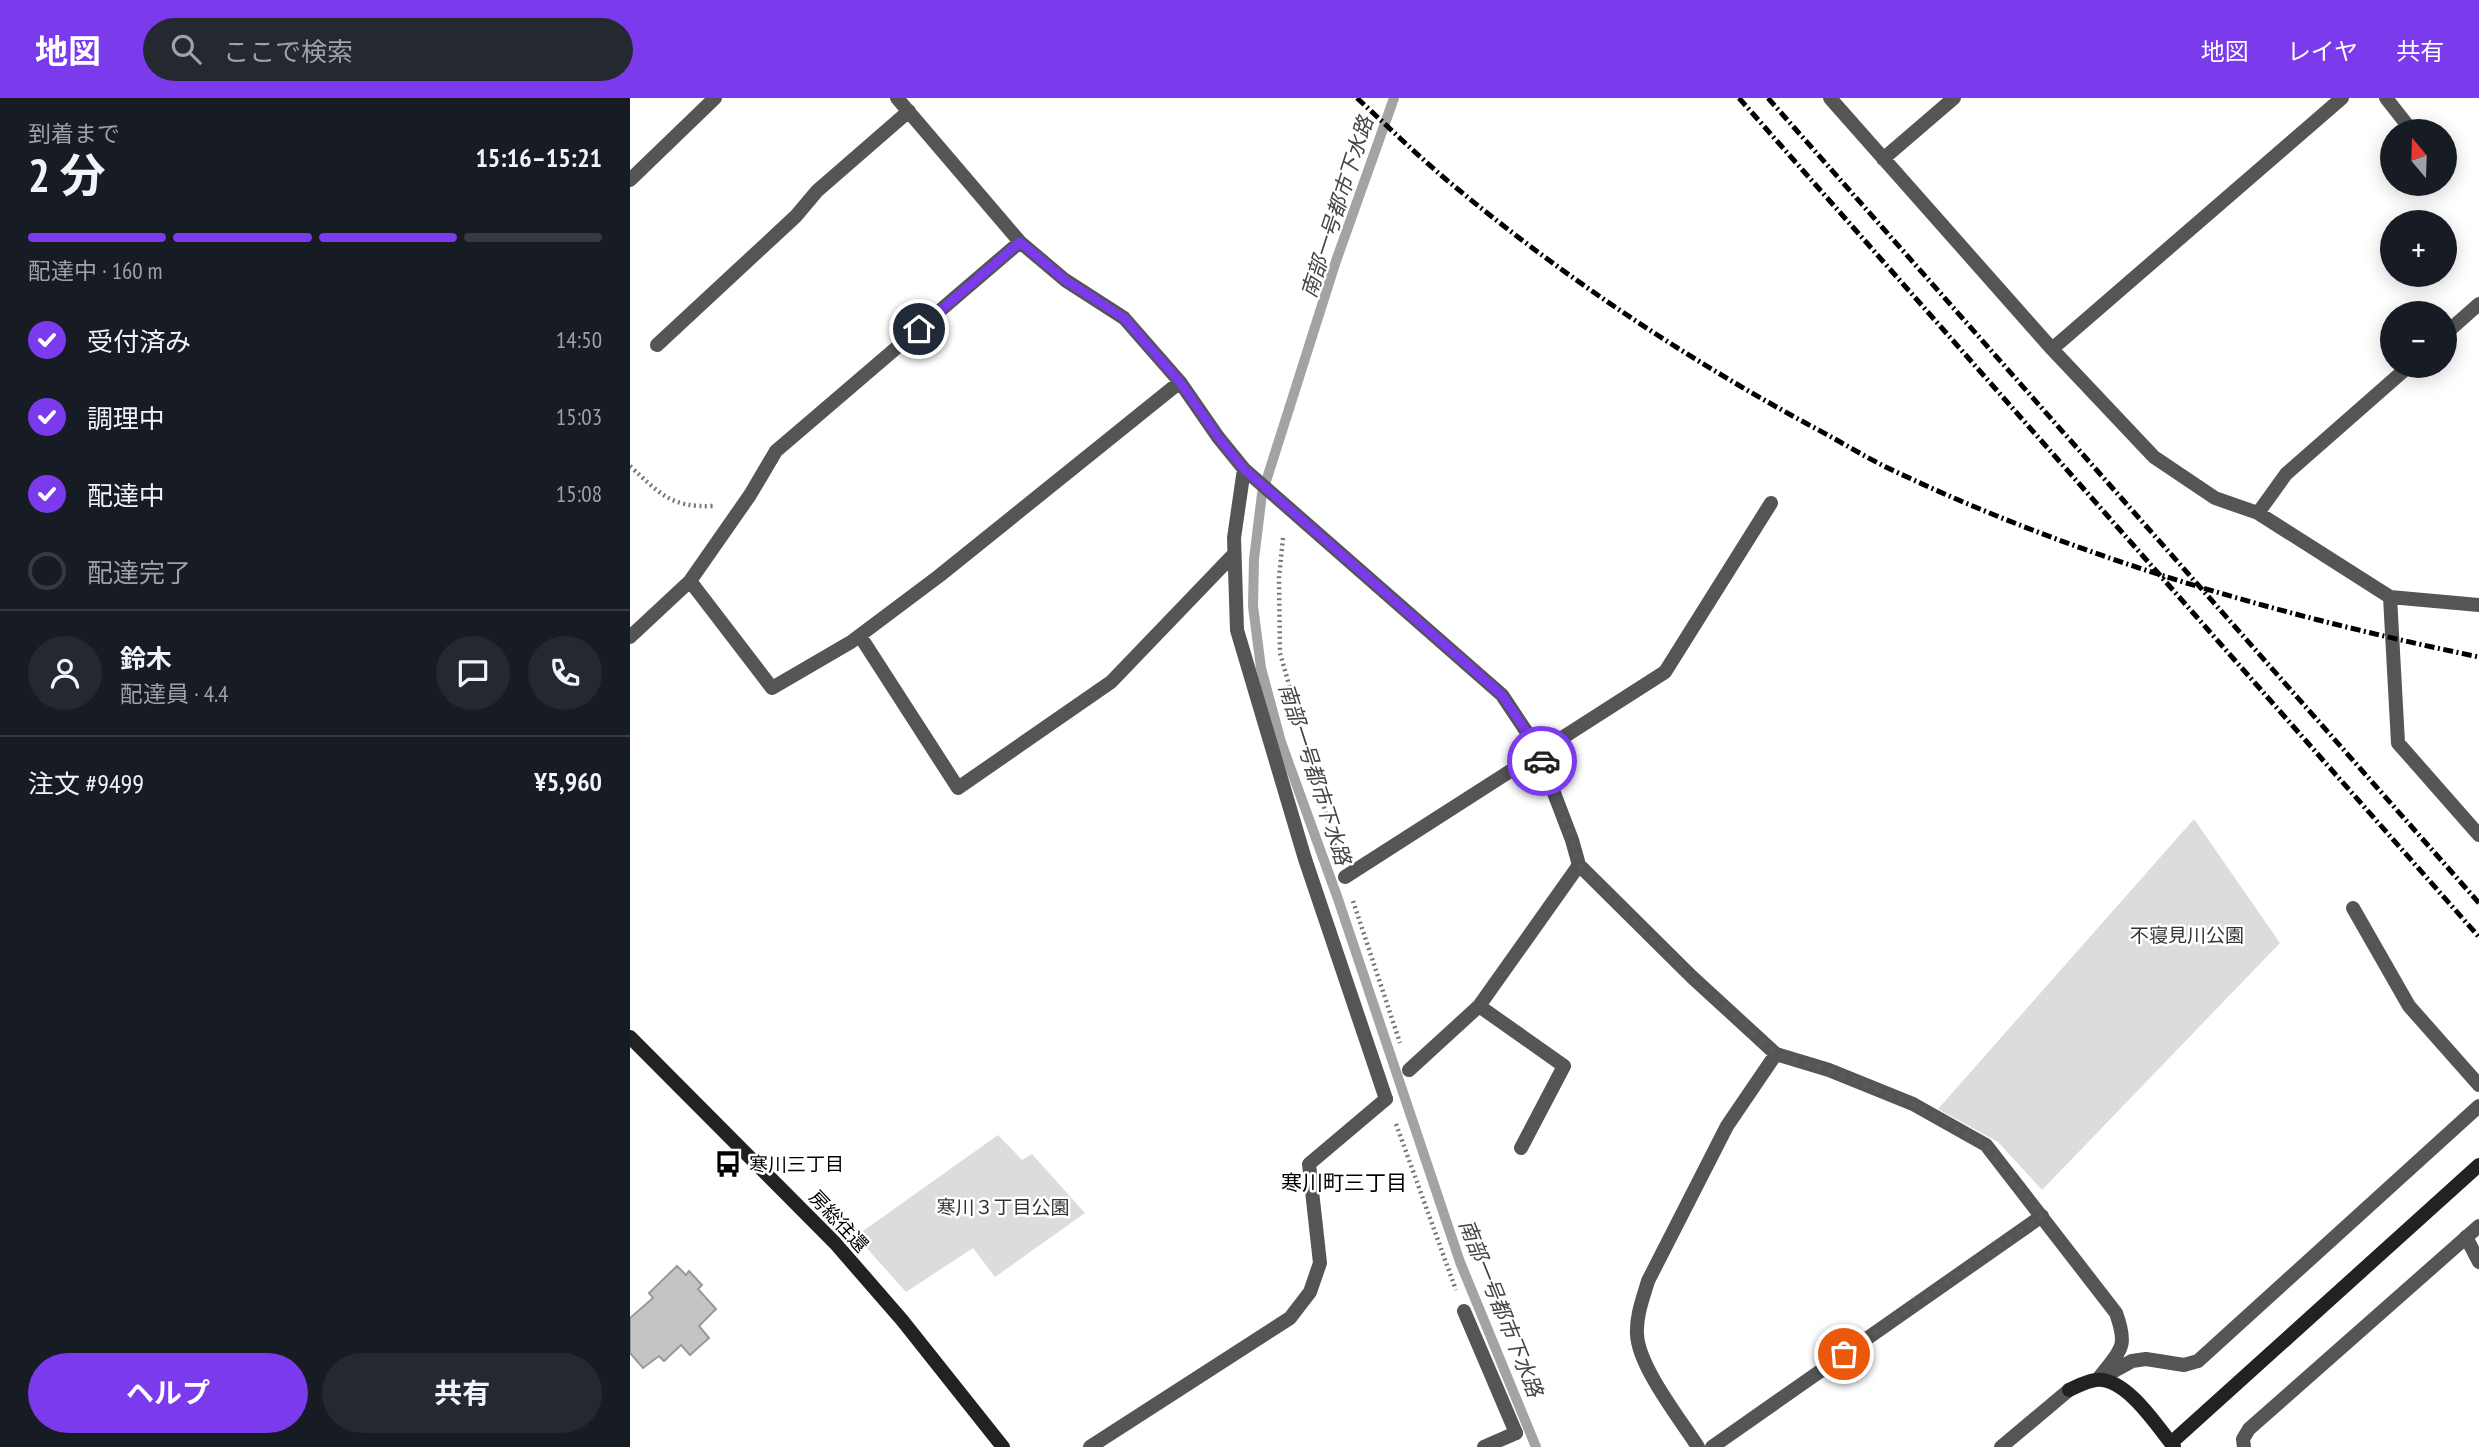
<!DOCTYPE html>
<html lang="ja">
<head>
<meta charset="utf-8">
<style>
  :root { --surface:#171b24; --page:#242831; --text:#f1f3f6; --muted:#9ea1a6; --line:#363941; --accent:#7c3aed }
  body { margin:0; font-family:"PT Sans Narrow","Noto Sans JP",sans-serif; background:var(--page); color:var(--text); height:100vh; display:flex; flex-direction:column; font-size:26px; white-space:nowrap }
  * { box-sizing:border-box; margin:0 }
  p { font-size:23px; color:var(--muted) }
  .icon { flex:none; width:38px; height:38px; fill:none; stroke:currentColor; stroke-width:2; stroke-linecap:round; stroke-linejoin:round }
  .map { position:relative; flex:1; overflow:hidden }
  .side { display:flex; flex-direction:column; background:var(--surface); width:630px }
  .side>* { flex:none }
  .needle { width:46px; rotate:341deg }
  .tools { position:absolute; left:1750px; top:21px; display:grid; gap:14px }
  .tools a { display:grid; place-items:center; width:77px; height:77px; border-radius:50%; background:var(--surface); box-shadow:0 4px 18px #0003; font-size:35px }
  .pin { position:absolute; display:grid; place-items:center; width:60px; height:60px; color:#fff; margin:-30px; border:4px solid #fff; border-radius:50%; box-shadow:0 2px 7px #0007 }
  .courier { position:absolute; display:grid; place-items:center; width:70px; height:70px; margin:-35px; border:5px solid #7c3aed; border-radius:50%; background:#fff; color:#222; box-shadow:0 2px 9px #0007 }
  .overview em { font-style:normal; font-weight:700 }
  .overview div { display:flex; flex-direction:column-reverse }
  .overview { display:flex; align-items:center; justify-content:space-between; height:119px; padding:0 28px }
  h1 { font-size:46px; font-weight:700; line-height:52px }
  .bar { display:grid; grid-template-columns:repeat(4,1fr); gap:10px 7px; align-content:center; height:84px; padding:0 28px }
  .bar i { height:9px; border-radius:5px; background:var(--line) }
  .bar .active { background:var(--accent) }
  .bar p { grid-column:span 4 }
  .line { display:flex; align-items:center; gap:18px; padding:0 28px; border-top:2px solid var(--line) }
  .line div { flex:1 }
  .round { display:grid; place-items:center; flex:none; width:74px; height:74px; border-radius:37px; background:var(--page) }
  ol { padding:0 28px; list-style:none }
  li { display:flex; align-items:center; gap:21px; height:77px }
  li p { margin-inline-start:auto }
  li .icon { padding:7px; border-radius:50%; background:var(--accent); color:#fff; stroke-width:4 }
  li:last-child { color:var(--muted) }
  li i { width:38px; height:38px; border:4px solid var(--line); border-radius:50% }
  .action { display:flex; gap:14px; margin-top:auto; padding:14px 28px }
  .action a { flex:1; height:80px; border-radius:42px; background:var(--accent); color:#fff; font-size:28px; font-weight:700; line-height:80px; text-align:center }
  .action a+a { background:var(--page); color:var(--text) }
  header { display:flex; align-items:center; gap:42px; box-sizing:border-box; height:98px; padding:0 35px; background:var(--accent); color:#fff }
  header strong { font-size:33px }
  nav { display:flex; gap:38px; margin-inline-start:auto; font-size:24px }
  .search { width:490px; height:63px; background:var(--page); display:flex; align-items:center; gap:18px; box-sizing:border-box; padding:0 24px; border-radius:38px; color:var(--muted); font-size:26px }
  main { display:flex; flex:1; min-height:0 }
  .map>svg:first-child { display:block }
  .green { fill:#dcdcdc }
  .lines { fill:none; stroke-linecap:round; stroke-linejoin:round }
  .stream { stroke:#a3a3a3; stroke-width:10 }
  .building { fill:#c4c4c4; stroke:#999; stroke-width:2 }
  .path { stroke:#777; stroke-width:4.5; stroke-dasharray:2 3.5; stroke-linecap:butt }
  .lane { stroke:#555; stroke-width:14 }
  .street { stroke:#555; stroke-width:14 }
  .secondary { stroke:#222; stroke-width:14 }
  .rail { stroke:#000; stroke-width:5; stroke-dasharray:10 3.5 2 3.5; stroke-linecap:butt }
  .done { stroke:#595959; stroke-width:7; stroke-dasharray:0 12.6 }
  .route { stroke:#7c3aed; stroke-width:9 }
  .labels { text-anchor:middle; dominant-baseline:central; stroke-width:5; stroke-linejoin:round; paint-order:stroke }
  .park-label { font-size:19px; fill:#333; stroke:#fff }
  .poi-label { font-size:19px; fill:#000; stroke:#fff; text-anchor:start }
  .street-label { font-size:19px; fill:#000; stroke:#fff }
  .water-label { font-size:21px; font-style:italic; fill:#444; stroke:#fff }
  .neighbourhood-label { font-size:21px; fill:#000; stroke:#fff }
</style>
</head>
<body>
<header>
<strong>地図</strong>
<div class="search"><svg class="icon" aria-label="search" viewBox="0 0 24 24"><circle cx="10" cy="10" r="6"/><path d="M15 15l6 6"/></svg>ここで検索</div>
<nav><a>地図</a><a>レイヤ</a><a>共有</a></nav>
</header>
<main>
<section class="side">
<div class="overview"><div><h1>2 分</h1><p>到着まで</p></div><em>15:16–15:21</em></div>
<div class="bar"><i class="active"></i><i class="active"></i><i class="active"></i><i></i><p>配達中 · 160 m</p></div>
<ol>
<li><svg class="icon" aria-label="check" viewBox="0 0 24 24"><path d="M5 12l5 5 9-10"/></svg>受付済み<p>14:50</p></li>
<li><svg class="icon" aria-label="check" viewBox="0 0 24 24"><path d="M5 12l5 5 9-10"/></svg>調理中<p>15:03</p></li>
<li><svg class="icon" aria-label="check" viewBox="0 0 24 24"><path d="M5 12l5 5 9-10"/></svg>配達中<p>15:08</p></li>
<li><i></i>配達完了</li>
</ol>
<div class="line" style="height:126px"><a class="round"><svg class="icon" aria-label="person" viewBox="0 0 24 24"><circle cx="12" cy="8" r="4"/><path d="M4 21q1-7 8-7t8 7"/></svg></a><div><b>鈴木</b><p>配達員 · 4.4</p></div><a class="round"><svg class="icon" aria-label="chat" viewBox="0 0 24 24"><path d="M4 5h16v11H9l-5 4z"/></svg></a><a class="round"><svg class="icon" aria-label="phone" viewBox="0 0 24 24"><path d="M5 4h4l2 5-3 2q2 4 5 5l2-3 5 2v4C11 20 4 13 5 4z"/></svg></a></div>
<div class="line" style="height:91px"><div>注文 #9499</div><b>¥5,960</b></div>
<div class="action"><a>ヘルプ</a><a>共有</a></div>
</section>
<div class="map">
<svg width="1849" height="1349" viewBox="0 0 1849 1349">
  <rect width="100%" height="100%" fill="#fff"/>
  <path class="green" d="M1564,721L1650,845L1412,1092L1368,1044L1308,1011Z
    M368,1037L392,1062L402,1056L455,1115L365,1179L343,1150L276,1194L226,1138Z"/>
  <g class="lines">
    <path class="stream" d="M764,0L706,163L632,396L624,461L623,508L631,570L651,644L708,801L830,1164L906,1349"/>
  </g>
  <path class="building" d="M47,1168L56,1177L59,1173L72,1187L68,1191L86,1211L69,1228L79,1240L60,1257L51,1247L34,1263L29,1258L13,1270L0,1255V1220L23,1200L19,1195Z"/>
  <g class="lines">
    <path class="path" d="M0,368C29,395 41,410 83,408
      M653,440L649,480L650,555L707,755
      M723,803L770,945
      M766,1026L826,1192"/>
    <path class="lane" d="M1756,0L1782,33
      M715,779L1035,574L1141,405
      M849,908L934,968L891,1050
      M779,972L849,908L949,767
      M1836,1139L1849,1164
      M460,1349L660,1220L680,1194L690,1165L679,1066L756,1001
      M854,1349L886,1335
      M1082,1349L1412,1118"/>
    <path class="street" d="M267,0L390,144L435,182L494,220L550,284L588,339L614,371L872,597L906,648L942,742L949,767L1062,879L1146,956L1199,972L1283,1006L1356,1047L1486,1215C1499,1251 1490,1252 1468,1281
      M1200,0L1422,251L1524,359L1585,400L1628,415L1760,499L1768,645L1849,737
      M1253,61L1324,0
      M0,82L85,0
      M1815,236L1849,206
      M27,247L166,118L187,93L279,13
      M1422,251L1712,0
      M614,371L604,440L607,532L675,761L756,1001
      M1628,415L1656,376L1779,268
      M60,483L142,590L221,544L309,478L550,284
      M1760,499L1849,507
      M230,538L328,690L481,584L604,456
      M0,539L60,483L120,397L146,353L390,144
      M1723,810L1779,908L1849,987
      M834,1213L886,1335
      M1473,1279L1502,1263L1516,1261L1554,1267L1568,1263L1849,1008
      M1068,1349C1050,1321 1008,1268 1007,1236C1006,1218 1013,1200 1018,1183L1097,1028L1146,956
      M1371,1349L1439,1292
      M1614,1349L1613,1341L1619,1331L1849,1128"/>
    <path class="secondary" d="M0,939L205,1145L272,1222L373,1349
      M1439,1292C1448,1288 1456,1283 1466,1282C1496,1279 1527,1328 1544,1349
      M1541,1345L1849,1067"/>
    <path class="rail" d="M727,0C755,26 783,53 812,78C926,174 1050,257 1181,328C1208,342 1233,358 1260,371C1447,460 1647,517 1849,559
      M1109,0L1849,839
      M1138,0L1849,805"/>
  </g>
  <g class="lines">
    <path class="done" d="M912,663L942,742L949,767L1062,879L1146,956L1199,972L1283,1006L1356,1047L1412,1118L1214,1256"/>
    <path class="route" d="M289,231L390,144L435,182L494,220L550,284L588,339L614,371L872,597L906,648L912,663"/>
  </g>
  <defs>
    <symbol id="bus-bare" viewBox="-9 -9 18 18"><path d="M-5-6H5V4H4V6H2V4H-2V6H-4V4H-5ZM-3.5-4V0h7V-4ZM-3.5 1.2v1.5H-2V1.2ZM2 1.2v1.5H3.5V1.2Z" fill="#000" stroke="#fff" stroke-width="2.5" paint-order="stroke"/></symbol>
  </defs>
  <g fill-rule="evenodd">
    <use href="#bus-bare" x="79" y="1047" width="38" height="38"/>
  </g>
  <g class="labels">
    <g class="park-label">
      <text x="1557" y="837">不寝見川公園</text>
      <text x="373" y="1109">寒川３丁目公園</text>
    </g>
    <g class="poi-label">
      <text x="119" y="1066">寒川三丁目</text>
    </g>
    <g class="street-label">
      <text transform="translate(209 1123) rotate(47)">房総往還</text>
    </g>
    <g class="water-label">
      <text transform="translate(707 109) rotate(-72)">南部一号都市下水路</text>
      <text transform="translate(685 676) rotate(72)">南部一号都市下水路</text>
      <text transform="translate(871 1210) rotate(68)">南部一号都市下水路</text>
    </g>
    <g class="neighbourhood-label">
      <text x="714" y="1084">寒川町三丁目</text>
    </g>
  </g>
</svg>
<div class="tools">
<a><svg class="needle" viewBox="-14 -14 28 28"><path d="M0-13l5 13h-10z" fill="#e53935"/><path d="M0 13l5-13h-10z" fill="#9ea1a6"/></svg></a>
<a>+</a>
<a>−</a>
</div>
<div class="pin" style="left:1214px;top:1256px;background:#ea580c"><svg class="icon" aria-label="bag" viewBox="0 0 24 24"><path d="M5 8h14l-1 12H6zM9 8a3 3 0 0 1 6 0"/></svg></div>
<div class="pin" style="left:289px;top:231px;background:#1f2937"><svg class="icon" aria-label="home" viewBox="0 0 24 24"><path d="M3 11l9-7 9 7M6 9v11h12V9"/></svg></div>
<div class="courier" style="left:912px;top:663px"><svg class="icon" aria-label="car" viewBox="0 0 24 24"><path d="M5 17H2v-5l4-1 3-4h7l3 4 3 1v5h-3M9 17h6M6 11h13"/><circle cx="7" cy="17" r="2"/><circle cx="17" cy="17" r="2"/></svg></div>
</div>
</main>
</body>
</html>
